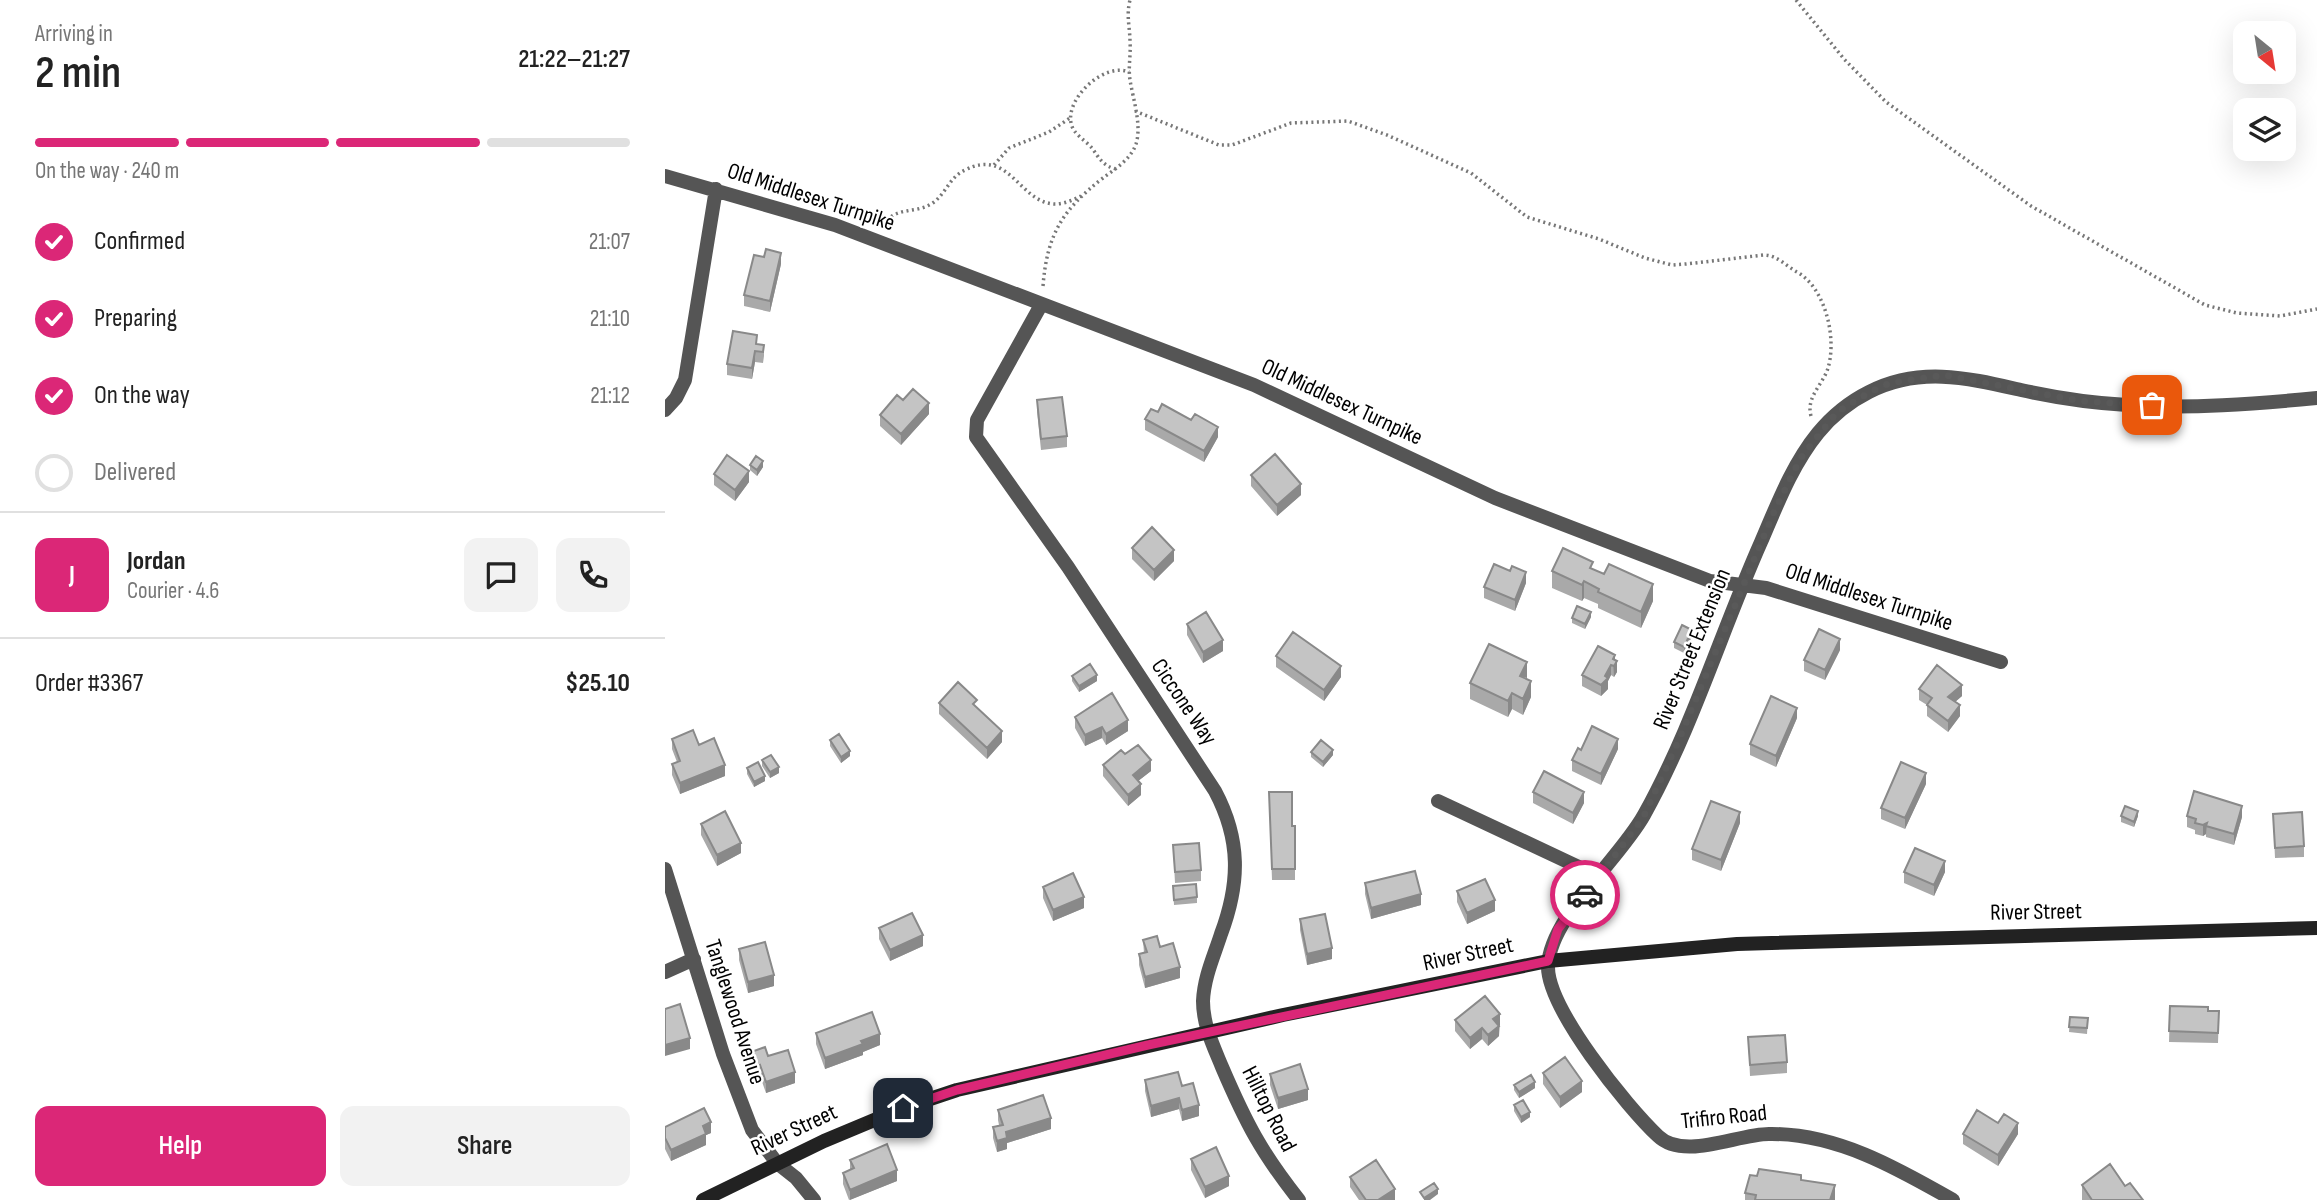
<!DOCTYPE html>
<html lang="en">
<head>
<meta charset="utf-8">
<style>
  :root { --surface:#fff; --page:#f2f2f2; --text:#222; --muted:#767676; --line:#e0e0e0; --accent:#db2777 }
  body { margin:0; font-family:"Sofia Sans Condensed",sans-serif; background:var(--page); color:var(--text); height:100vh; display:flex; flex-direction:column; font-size:26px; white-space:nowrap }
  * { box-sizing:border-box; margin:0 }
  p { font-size:23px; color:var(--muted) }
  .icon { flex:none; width:38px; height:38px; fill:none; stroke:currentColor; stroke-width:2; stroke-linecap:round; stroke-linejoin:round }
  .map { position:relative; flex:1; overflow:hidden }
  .details { display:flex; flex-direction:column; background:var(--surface); width:665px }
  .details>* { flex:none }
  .needle { width:46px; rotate:150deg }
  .tools { position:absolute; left:1568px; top:21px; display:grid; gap:14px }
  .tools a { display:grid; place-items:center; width:63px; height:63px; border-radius:14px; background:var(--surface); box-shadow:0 7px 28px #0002; font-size:35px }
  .pin { position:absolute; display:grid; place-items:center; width:60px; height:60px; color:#fff; margin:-30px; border-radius:14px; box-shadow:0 4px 10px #0006 }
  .courier { position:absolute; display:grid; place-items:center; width:70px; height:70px; margin:-35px; border:5px solid #db2777; border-radius:50%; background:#fff; color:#222; box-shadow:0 2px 9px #0007 }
  .headline em { font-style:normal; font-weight:600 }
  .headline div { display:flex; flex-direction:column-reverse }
  .headline { display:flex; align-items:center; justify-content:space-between; height:119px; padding:0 35px }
  h1 { font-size:46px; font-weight:600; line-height:52px }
  .bar { display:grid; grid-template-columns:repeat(4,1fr); gap:10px 7px; align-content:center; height:84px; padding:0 35px }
  .bar i { height:9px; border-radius:5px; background:var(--line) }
  .bar .current { background:var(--accent) }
  .bar p { grid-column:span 4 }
  .line { display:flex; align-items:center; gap:18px; padding:0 35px; border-top:2px solid var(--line) }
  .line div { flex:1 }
  .round { display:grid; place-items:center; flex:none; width:74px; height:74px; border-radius:14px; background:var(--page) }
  ol { padding:0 35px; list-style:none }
  li { display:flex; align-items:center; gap:21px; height:77px }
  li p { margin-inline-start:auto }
  li .icon { padding:7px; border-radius:50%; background:var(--accent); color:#fff; stroke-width:4 }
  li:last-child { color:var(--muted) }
  li i { width:38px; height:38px; border:4px solid var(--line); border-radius:50% }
  .primary-button { display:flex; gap:14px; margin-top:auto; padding:14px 35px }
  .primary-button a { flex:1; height:80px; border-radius:14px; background:var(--accent); color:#fff; font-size:28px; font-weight:600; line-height:80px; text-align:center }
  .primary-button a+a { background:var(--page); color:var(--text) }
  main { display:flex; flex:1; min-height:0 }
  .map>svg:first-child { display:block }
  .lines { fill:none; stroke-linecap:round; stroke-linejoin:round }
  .path { stroke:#777; stroke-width:3.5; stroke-dasharray:2 3.5; stroke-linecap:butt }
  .minor { stroke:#555; stroke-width:14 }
  .secondary { stroke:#222; stroke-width:14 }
  .wall { fill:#a9a9a9 }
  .shaded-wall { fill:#898989 }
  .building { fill:#c4c4c4; stroke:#898989; stroke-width:2 }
  .done { stroke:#595959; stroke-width:7; stroke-dasharray:0 12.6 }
  .route { stroke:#db2777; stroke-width:9 }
  .labels { text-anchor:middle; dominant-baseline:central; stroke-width:5; stroke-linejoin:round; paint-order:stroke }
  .street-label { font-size:23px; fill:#000; stroke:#fff }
</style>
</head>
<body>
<main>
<section class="details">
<div class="headline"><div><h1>2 min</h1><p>Arriving in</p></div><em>21:22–21:27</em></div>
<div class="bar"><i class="current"></i><i class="current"></i><i class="current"></i><i></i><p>On the way · 240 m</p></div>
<ol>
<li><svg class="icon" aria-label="check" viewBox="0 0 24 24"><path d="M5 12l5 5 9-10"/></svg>Confirmed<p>21:07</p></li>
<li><svg class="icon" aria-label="check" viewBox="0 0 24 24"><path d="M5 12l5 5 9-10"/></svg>Preparing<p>21:10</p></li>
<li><svg class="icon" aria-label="check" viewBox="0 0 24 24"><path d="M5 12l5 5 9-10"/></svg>On the way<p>21:12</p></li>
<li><i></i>Delivered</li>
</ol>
<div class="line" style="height:126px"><b class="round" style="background:var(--accent);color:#fff">J</b><div><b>Jordan</b><p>Courier · 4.6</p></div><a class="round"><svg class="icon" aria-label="chat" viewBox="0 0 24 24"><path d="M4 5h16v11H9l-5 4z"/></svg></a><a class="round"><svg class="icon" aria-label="phone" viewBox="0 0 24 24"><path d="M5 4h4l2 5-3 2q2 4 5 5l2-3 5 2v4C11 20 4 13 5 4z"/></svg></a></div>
<div class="line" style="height:91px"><div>Order #3367</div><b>$25.10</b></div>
<div class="primary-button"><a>Help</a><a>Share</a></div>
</section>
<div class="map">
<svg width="1652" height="1200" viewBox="0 0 1652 1200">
  <rect width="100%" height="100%" fill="#fff"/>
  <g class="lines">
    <path class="path" d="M1131,0L1179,59L1221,102L1366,206L1540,305L1572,313L1615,316L1652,309
      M470,111L554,145H567L626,123L683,121L722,135L806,173L862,217L934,239L980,258L1007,265L1021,264L1099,255C1112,255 1121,266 1132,272C1161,288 1173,341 1162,371C1156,386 1141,398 1146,416
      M329,165L344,148L384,132L405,118
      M451,169C438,166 434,158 427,148C420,140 408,134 406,123C401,97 440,62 464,72
      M219,225C230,206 250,214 266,204C281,195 284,177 300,170C345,147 354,203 390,204C399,204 408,200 416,196
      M378,286C382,235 397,210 438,178C450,169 466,159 471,144C477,125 468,99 465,80C463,67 466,55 465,42C465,27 461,16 465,0"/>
    <path class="minor" d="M0,176L170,225L589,385L830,498L1045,581L1101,588L1336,662
      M376,305L312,420L311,437L403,567L550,791C576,840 575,883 556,934C549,956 539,977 538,1001C538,1025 548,1045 557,1067C581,1123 596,1152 634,1200
      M0,410L11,398L20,380L51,189
      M773,801L935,877
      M0,869L58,1054L87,1130L112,1163L131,1178L149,1200
      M0,972L29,959
      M1288,1200C1232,1168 1171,1133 1104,1134C1072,1134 1019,1161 993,1136C962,1107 882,1008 883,966C885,917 954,860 979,815C1027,729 1056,632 1096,542C1112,505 1127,465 1153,433C1167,416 1184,402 1204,392C1255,366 1303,378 1356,390C1392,398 1427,403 1462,405C1525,409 1590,404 1652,398"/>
    <path class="secondary" d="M38,1200L159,1141L238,1108L292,1090L618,1015L883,961L1072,944L1652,928"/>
  </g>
  <path class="wall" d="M116,264L105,312L79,306V295Z
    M92,344L99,345V356L98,363L90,362L87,379L62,375V364Z
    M238,400L264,414L236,445L215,426V415Z
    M372,400L402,436V447L376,450L372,411Z
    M493,412L553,437L539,462L480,430V419Z
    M85,465L98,467L92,476L85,470Z
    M49,474L84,482L70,501L49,485Z
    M586,475L636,495L612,516L586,486Z
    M467,548L509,561L489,581L467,559Z
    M928,570L988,601L976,628L933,608V604L919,598L917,601L887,588V571Z
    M861,583L850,611L819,598V587Z
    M926,617L920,629L907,623V618Z
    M522,624L558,651L538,663L522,635Z
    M1027,636L1019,653L1009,648V642Z
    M1175,650L1160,680L1139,671V660Z
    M611,656L676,677L659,701L611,667Z
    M950,660L952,672L949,677L946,675L943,681V689L936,696L917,686V675Z
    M407,676L432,681L414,692L407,681Z
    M861,678L866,697L858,715L847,709L843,717L805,699V683Z
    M1254,689L1297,696L1290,702L1295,716L1283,732L1262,716V705L1254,700Z
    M274,703L312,707L337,742L322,759L274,714Z
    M410,717L463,731L441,745L437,738L420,746L410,728Z
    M1132,718L1111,767L1085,755V744Z
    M7,739L34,745L60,776L15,794L7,775V764L12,762L7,749Z
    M165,740L185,756L176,763L165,746Z
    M953,749L936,785L907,771V760Z
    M646,752L668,755L658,767L646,757Z
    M460,754L486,771L473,781L476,795L463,806L438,776V765Z
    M97,760L114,773L105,778L97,766Z
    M82,768L100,781L89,787L82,774Z
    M1261,784L1240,829L1216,819V808Z
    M604,792L627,826H630V880H607Z
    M868,792L919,803L908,824L868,803Z
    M1608,814L1639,846V857L1610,858Z
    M1456,816H1473L1469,827L1456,822Z
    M1522,816L1577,817L1569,845L1541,837V834L1538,836L1530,834V830L1522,827Z
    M1075,823L1056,871L1027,860V849Z
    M36,824L76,853L52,866L36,835Z
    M508,845L536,870V881L510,883Z
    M1239,872H1280L1269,896L1239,883Z
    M700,883L756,905L706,919L700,894Z
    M508,886L532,897V903L509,905Z
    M378,887L419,908L388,921L378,898Z
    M792,891L830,911L802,924L792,902Z
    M635,919L667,959L642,965L635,930Z
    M214,928L258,946L225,961L214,939Z
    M478,940L495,947L515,978L480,988L474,965V954L479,953Z
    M74,949L109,986L83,993L74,960Z
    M1505,1006L1543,1011H1554L1553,1043L1504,1042Z
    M1405,1017L1423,1018L1422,1034L1404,1032Z
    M790,1020L835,1025L834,1036L823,1046L817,1039L805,1049L790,1031Z
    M151,1033L215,1045L198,1052V1055L160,1069L151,1044Z
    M1083,1037L1122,1062V1073L1085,1076Z
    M86,1052L103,1056L130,1083L101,1093L95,1076L91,1078L86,1063Z
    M878,1073L917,1092L895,1108L878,1084Z
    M605,1074L643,1100L613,1109L605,1085Z
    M480,1080L517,1086L534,1116L517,1121L514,1109L486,1117L480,1091Z
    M849,1085L870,1088L854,1098L849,1090Z
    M849,1105L865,1117L856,1123L849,1111Z
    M333,1110L386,1129L342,1143V1149L332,1152L328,1138V1127L334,1125L333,1120Z
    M1333,1123L1353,1134L1333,1166L1298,1144V1134Z
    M0,1127L46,1133L41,1135V1145L6,1161L0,1149Z
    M526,1159L564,1186L540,1198L526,1170Z
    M185,1160L232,1181L184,1200L178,1184V1173L185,1170Z
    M685,1177L730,1200H694L685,1187Z
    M1136,1180L1170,1200H1080V1193Z
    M1417,1185L1460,1186L1478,1200H1417Z"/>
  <path class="shaded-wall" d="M116,253V264L105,312V301Z
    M90,351V362L87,379V368Z
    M264,403V414L236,445V434Z
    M553,427V437L539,462V451Z
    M98,461V467L92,476V470Z
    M84,471V482L70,501V490Z
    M636,484V495L612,516V505Z
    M509,550V561L489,581V570Z
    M861,572V583L850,611V600Z
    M919,581V598L917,601V585Z
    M988,584V601L976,628V612Z
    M926,612V617L920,629V624Z
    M1027,630V636L1019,653V647Z
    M1175,639V650L1160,680V670Z
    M558,640V651L538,663V652Z
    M950,655V665L952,661V672L949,677L948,659Z
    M862,662V678L855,676Z
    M946,665V675L943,681V689L936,696V685Z
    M676,666V677L659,701V690Z
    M432,675V681L414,692V686Z
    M866,681V697L858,715V699Z
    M1297,685V696L1283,708V697Z
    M847,693V709L843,717V701Z
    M1295,705V716L1283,732V721Z
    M1132,708V718L1111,767V756Z
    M463,720V731L441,745V734Z
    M437,727V738L420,746V735Z
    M337,731V742L322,759V748Z
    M953,739V749L936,785V774Z
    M668,750V755L658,767V762Z
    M185,751V756L176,763V757Z
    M486,760V771L468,785V775Z
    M60,765V776L15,794V783Z
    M114,767V773L105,778V772Z
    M1261,773V784L1240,829V818Z
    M100,776V781L89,787V782Z
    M476,784V795L463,806V795Z
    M919,792V803L908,824V813Z
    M1577,806V817L1569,845V834Z
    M1473,811V816L1469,827V822Z
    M1075,812V823L1056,871V860Z
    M1542,823L1541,834L1538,836V825Z
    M76,843V853L52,866V855Z
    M1280,861V872L1269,896V885Z
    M756,894V905L706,919V908Z
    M419,897V908L388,921V910Z
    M830,900V911L802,924V913Z
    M258,935V946L225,961V950Z
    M667,948V959L642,965V954Z
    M515,967V978L480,988V977Z
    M109,975V986L83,993V982Z
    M835,1014V1025L828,1030V1019Z
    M834,1026V1036L823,1046V1035Z
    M817,1028V1039L805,1049V1038Z
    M215,1034V1045L198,1052V1055L160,1069V1058L196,1041Z
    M25,1038V1049L0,1056V1045Z
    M95,1065V1076L91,1078V1067Z
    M130,1072V1083L101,1093V1082Z
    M917,1081V1092L895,1108V1097Z
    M870,1082V1088L854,1098V1092Z
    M643,1089V1100L613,1109V1098Z
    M514,1098V1109L486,1117V1106Z
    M534,1105V1116L517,1121V1110Z
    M865,1112V1117L856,1123V1117Z
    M386,1118V1129L342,1143V1149L332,1152V1141L341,1132Z
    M46,1122V1133L41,1135V1145L6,1161V1150L38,1126Z
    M1353,1123V1134L1333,1166V1155Z
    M232,1170V1181L185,1200V1190Z
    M564,1176V1186L540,1198V1187Z
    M1170,1185V1200H1165Z
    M730,1189V1200H713Z
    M773,1189V1194L765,1200H759V1198Z"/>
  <path class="building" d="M101,249L116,253L105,301L79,295L89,255L99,257Z
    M68,331L92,335L91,344L99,345L98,352L90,351L87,368L62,364Z
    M248,389L264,403L236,434L215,415L232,395L238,400Z
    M397,397L402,436L376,439L372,400Z
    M497,404L526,420L530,414L553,427L539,451L480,419L486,409L493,412Z
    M610,454L636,484L612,505L586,475Z
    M62,455L84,471L70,490L49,474Z
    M91,456L98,461L92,470L85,465Z
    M487,527L509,550L489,570L467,548Z
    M898,548L928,562L925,568L939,574L944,564L988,584L976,612L933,592L934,589L919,581L917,585L887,571Z
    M829,564L845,571L847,566L861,572L850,600L819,587Z
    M912,606L926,612L920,624L907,618Z
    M541,612L558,640L538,652L522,624Z
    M1017,625L1027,630L1019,647L1009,642Z
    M1154,629L1175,639L1160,670L1139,660Z
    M628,632L676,666L659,690L611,656Z
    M824,644L862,662L855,676L866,681L858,699L847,693L843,701L805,683Z
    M933,646L950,655L948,659L952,661L949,666L946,665L940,676L943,678L936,685L917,675Z
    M425,664L432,675L414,686L407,676Z
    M1272,665L1297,685L1283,697L1295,705L1283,721L1262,705L1267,698L1254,689Z
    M293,682L312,700L308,704L337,731L322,748L274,703Z
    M447,693L463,720L441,734L437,727L420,735L410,717Z
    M1106,696L1132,708L1111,756L1085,744Z
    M927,726L953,739L936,774L907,760L913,748L916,750Z
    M28,730L34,745L49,738L60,765L15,783L7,764L15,761L7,739Z
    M174,734L185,751L176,757L165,740Z
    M656,740L668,750L658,762L646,752Z
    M473,745L486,760L468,775L476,784L463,795L438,765L456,750L460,754Z
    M106,755L114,767L105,772L97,760Z
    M93,762L100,776L89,782L82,768Z
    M1236,762L1261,773L1240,818L1216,808Z
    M879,771L919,792L908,813L868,792Z
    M1529,791L1577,806L1569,834L1541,826L1542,823L1538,825L1530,823L1531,819L1522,816Z
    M604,792H627V826H630V869H607Z
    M1046,801L1075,812L1056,860L1027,849Z
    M1460,806L1473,811L1469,822L1456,816Z
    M60,811L76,843L52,855L36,824Z
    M1637,812L1639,846L1610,848L1608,814Z
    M534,843L536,870L510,872L508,845Z
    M1250,848L1280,861L1269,885L1239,872Z
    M750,871L756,894L706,908L700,883Z
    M408,873L419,897L388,910L378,887Z
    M820,879L830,900L802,913L792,891Z
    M531,884L532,897L509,900L508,886Z
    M247,913L258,935L225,950L214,928Z
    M660,914L667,948L642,954L635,919Z
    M492,936L495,947L508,943L515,967L480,977L474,954L482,952L478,940Z
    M100,942L109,975L83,982L74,949Z
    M820,996L835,1014L828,1019L834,1026L823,1035L817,1028L805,1038L790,1020Z
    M15,1004L25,1038L0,1045V1009Z
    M1505,1006L1543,1007V1011H1554L1553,1033L1504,1031Z
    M207,1012L215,1034L196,1041L198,1044L160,1058L151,1033Z
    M1405,1017L1423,1018L1422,1028L1404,1027Z
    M1120,1035L1122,1062L1085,1065L1083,1037Z
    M100,1047L103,1056L123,1050L130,1072L101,1082L95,1065L91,1067L86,1052Z
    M900,1057L917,1081L895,1097L878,1073Z
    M635,1064L643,1089L613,1098L605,1074Z
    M513,1072L517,1086L528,1083L534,1105L517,1110L514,1098L486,1106L480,1080Z
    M866,1075L870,1082L854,1092L849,1085Z
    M378,1095L386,1118L341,1132L342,1138L332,1141L328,1127L338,1125L333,1110Z
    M858,1100L865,1112L856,1117L849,1105Z
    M39,1108L46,1122L38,1126L41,1134L6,1150L0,1138V1127Z
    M1312,1110L1333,1123L1339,1114L1353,1123L1333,1155L1298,1134Z
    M222,1144L232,1170L185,1190L178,1173L189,1168L185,1160Z
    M551,1147L564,1176L540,1187L526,1159Z
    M711,1160L730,1189L713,1200H701L685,1177Z
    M1445,1164L1460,1186L1465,1183L1478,1200H1427L1417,1185Z
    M1094,1169L1136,1175V1180L1170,1185L1165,1200H1090L1091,1195L1080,1193L1085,1175L1092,1176Z
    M769,1183L773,1189L759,1198L755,1192Z"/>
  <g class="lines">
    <path class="done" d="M920,895L978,818L1013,742L1109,512L1135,459L1172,412L1205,392L1225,383L1279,375L1415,401L1487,405"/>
    <path class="route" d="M238,1108L292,1090L483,1045L883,961L893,929L920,895"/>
  </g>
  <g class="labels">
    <g class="street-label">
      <text transform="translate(146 197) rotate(18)">Old Middlesex Turnpike</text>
      <text transform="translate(677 402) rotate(25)">Old Middlesex Turnpike</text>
      <text transform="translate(1204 597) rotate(18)">Old Middlesex Turnpike</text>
      <text transform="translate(1027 649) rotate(-68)">River Street Extension</text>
      <text transform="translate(519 702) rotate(56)">Ciccone Way</text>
      <text transform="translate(1371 912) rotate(-1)">River Street</text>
      <text transform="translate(803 954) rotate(-12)">River Street</text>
      <text transform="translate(70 1012) rotate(72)">Tanglewood Avenue</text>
      <text transform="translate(604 1109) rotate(63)">Hilltop Road</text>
      <text transform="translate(1059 1117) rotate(-6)">Trifiro Road</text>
      <text transform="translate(129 1130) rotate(-25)">River Street</text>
    </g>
  </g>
</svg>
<div class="tools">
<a><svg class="needle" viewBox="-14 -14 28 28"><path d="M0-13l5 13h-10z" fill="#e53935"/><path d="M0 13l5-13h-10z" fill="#767676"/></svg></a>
<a><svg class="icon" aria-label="layers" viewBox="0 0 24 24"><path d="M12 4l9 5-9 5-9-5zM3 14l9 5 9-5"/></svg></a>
</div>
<div class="pin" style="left:1487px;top:405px;background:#ea580c"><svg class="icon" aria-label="bag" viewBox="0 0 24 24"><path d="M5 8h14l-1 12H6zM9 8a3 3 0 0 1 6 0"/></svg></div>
<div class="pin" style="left:238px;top:1108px;background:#1f2937"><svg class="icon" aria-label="home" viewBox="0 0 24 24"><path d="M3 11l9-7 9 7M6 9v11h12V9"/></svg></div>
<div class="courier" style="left:920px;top:895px"><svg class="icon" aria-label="car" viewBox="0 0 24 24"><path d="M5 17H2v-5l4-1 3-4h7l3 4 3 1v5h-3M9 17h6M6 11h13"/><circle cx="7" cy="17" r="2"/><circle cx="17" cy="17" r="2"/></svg></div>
</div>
</main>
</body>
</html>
